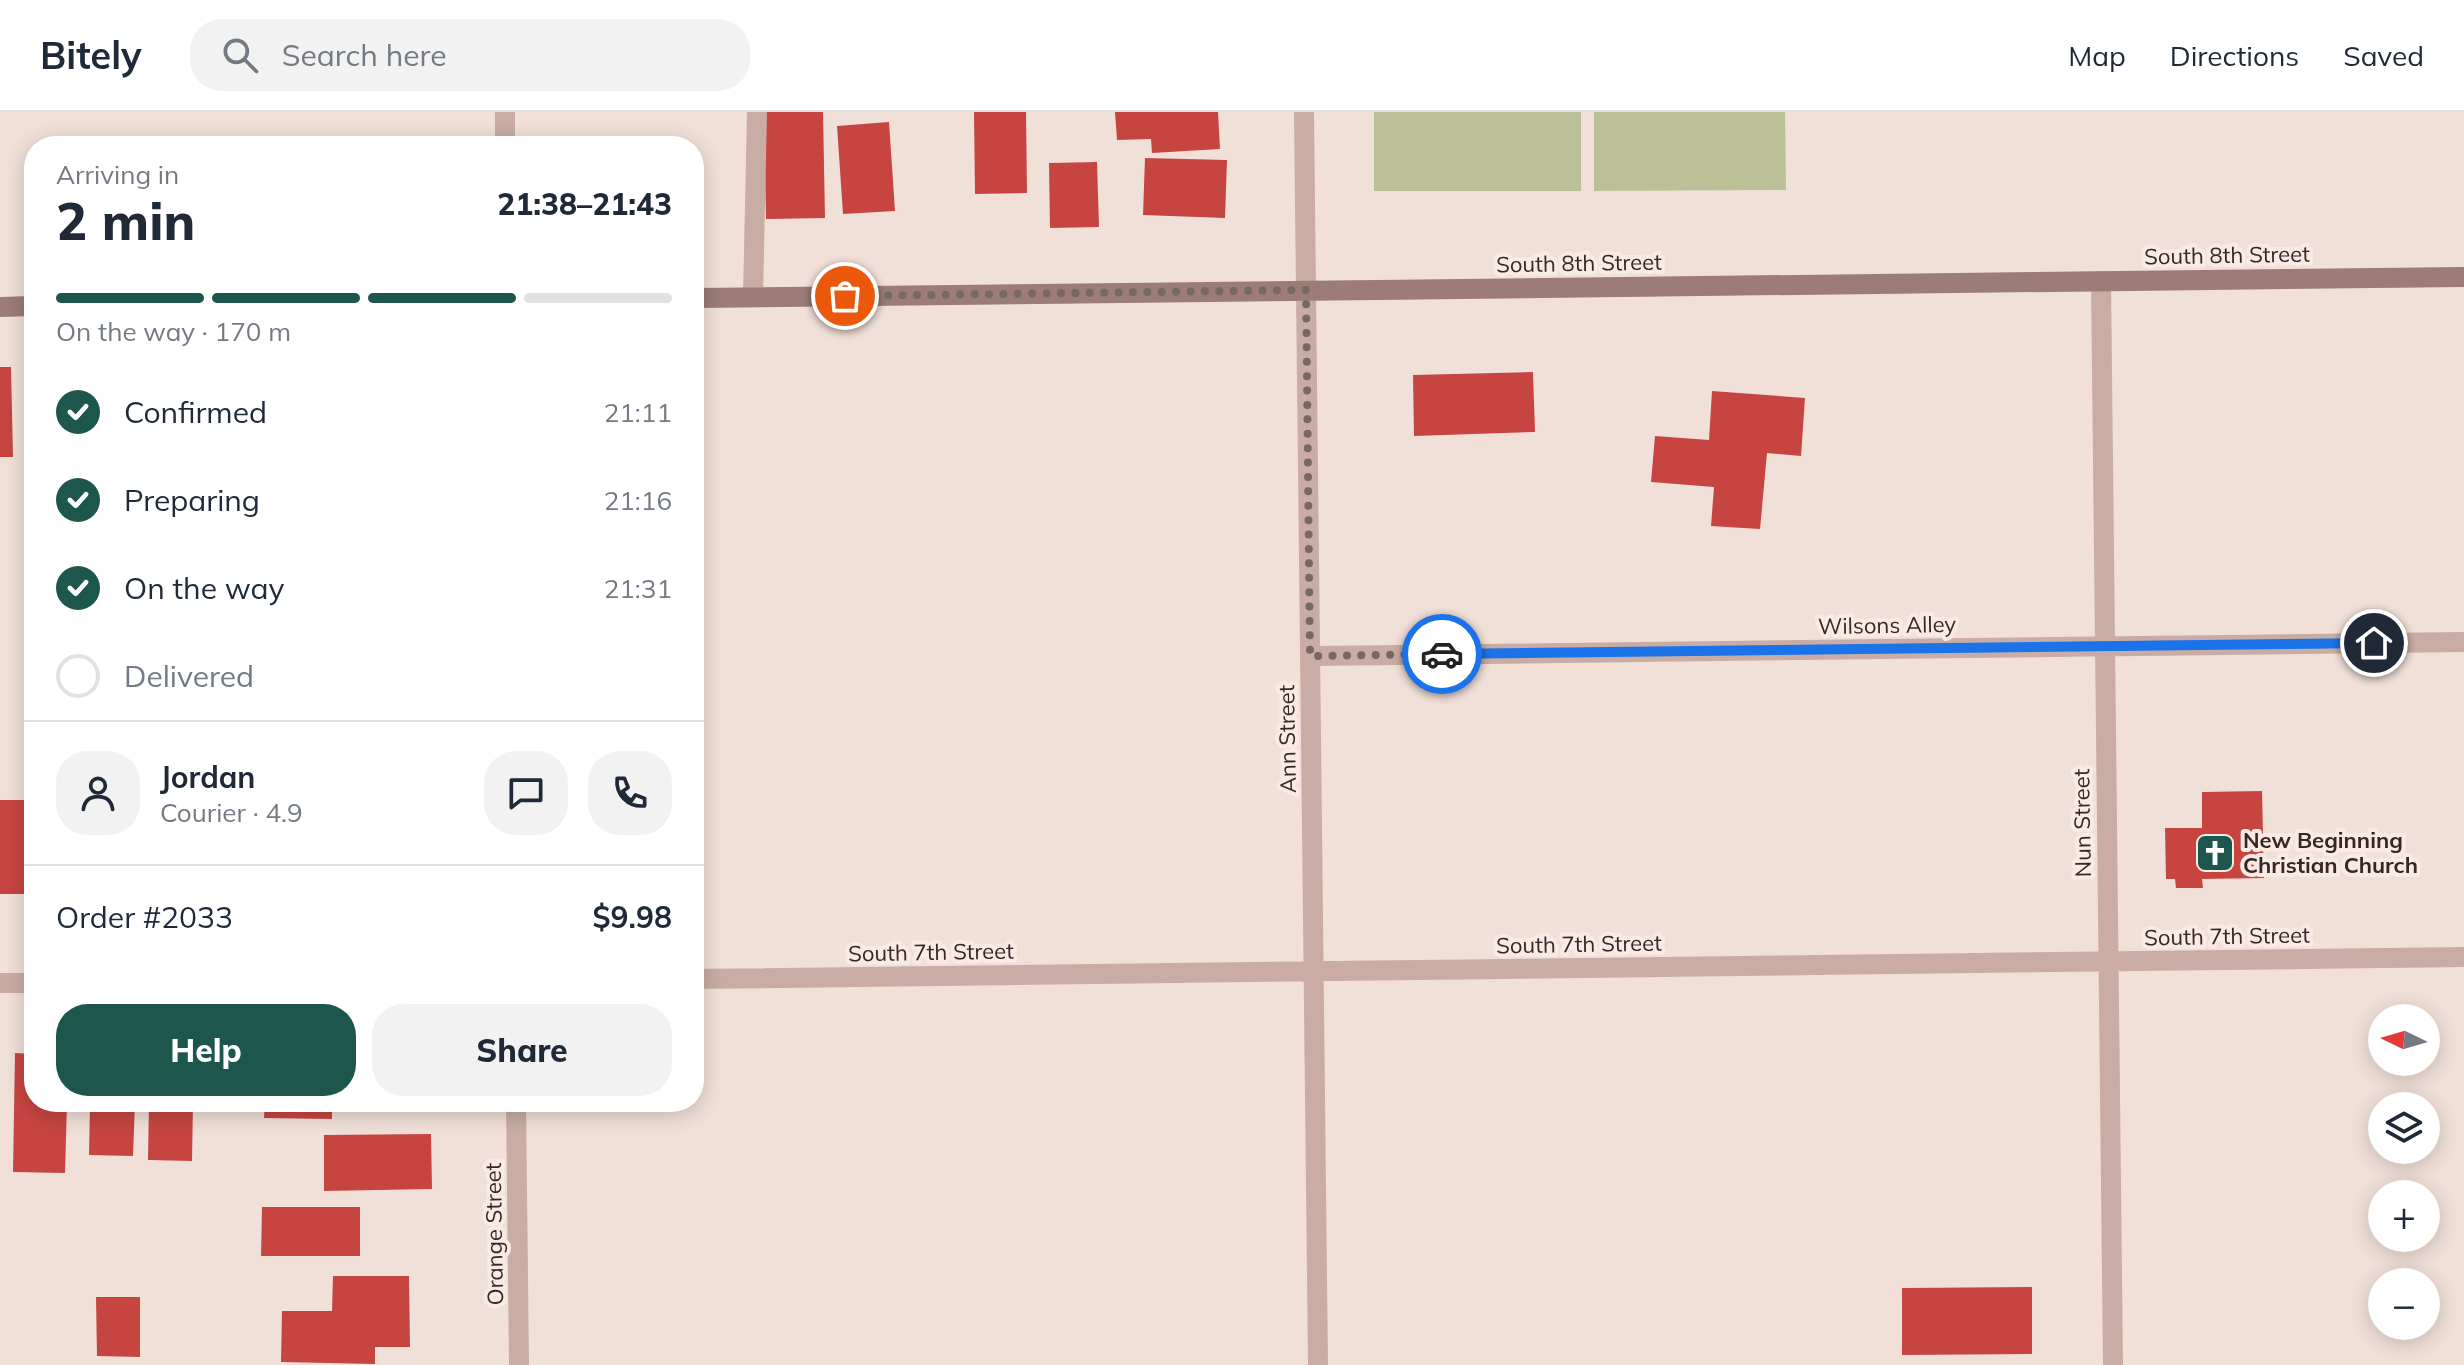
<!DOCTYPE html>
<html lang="en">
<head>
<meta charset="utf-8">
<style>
  :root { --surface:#fff; --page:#f2f2f3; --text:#1f2937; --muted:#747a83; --line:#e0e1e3; --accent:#1c564d }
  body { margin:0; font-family:Mulish,sans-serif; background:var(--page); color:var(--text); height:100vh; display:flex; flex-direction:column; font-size:30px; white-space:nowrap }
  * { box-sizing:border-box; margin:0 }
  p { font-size:26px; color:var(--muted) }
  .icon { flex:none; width:44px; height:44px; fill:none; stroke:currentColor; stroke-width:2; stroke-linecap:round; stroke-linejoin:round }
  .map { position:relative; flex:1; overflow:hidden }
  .side { position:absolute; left:24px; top:24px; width:680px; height:976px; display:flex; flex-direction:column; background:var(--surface); border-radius:32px; box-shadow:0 4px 20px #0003 }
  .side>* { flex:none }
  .needle { width:52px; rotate:275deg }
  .fabs { position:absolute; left:2368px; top:892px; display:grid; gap:16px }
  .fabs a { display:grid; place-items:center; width:72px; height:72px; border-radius:50%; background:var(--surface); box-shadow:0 4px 20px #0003; font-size:40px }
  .pin { position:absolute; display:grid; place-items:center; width:68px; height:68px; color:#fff; margin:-34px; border:4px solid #fff; border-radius:50%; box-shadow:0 2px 8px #0007 }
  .courier { position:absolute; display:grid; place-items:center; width:80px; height:80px; margin:-40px; border:6px solid #1a73e8; border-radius:50%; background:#fff; color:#222; box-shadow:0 2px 10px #0007 }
  .head em { font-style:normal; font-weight:800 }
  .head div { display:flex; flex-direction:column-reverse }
  .head { display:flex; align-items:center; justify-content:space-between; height:136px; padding:0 32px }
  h1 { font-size:52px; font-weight:800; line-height:60px }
  .bar { display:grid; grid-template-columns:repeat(4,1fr); gap:12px 8px; align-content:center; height:96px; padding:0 32px }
  .bar i { height:10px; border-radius:6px; background:var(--line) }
  .bar .active { background:var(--accent) }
  .bar p { grid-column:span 4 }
  .line { display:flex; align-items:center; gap:20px; padding:0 32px; border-top:2px solid var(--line) }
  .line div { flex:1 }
  .round { display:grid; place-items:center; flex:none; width:84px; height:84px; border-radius:32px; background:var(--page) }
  ol { padding:0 32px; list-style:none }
  li { display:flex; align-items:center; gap:24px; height:88px }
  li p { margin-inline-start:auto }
  li .icon { padding:8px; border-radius:50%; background:var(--accent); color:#fff; stroke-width:4 }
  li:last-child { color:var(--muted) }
  li i { width:44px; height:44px; border:4px solid var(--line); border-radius:50% }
  .action { display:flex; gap:16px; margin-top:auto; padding:16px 32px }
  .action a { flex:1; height:92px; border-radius:32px; background:var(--accent); color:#fff; font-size:32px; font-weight:800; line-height:92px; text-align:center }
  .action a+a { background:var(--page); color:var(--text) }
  header { display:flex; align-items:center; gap:48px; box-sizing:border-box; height:112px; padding:0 40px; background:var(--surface); border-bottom:2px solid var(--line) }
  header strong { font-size:38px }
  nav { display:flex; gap:44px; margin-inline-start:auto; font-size:28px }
  .search { width:560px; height:72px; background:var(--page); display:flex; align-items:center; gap:20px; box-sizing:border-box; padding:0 28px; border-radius:32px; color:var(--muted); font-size:30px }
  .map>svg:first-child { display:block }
  .green { fill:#bbc099 }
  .building { fill:#c64541 }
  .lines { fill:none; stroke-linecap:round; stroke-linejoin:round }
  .lane { stroke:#c9ada4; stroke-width:20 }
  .street { stroke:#c9ada4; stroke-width:20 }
  .secondary { stroke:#9c7c76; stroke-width:20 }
  .done { stroke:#766864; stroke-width:8; stroke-dasharray:0 14.4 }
  .route { stroke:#1a73e8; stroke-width:10 }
  .labels { text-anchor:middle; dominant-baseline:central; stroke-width:8; stroke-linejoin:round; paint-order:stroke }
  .street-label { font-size:22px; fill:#342726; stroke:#f9ebe4 }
  .poi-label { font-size:22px; font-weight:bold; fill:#342726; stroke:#f9ebe4; text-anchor:start }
</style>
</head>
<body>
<header>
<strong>Bitely</strong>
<div class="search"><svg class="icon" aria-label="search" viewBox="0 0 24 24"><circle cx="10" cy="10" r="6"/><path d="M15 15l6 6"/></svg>Search here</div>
<nav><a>Map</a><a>Directions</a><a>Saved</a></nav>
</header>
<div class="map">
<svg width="2464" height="1253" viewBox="0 0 2464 1253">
  <rect width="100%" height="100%" fill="#f1e0d8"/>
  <path class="green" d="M1374,0H1581V79H1374Z
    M1594,0H1785L1786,78L1594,79Z"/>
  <path class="building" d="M764,0H823L825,106L766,107Z
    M974,0H1026L1027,81L975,82Z
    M1115,0H1218L1220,37L1152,41L1151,27L1117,28Z
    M889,10L895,99L843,102L837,14Z
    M1145,46L1227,48L1225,106L1143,103Z
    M1097,50L1099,115L1050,116L1049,51Z
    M0,255H11L13,345H0Z
    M30,256H34V340L26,339Z
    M1533,260L1535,320L1414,324L1413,263Z
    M1712,279L1805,286L1801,344L1767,341L1760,417L1711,414L1714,375L1651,370L1655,324L1709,328Z
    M2262,679L2264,766L2202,767L2203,776H2176L2175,767H2166L2165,716H2202V680Z
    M0,688H34V782H0Z
    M15,941L34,942V990H67L65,1061L13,1060Z
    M90,990H135L133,1044L89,1043Z
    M149,990H193L192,1049L148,1048Z
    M265,990H332V1007L264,1006Z
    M431,1022L432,1077L324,1079V1023Z
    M262,1095H360V1144H261Z
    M333,1164H409L410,1235H375V1252L281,1250L282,1199H332Z
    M2032,1175V1242L1902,1243V1176Z
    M96,1185H140V1245L97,1244Z"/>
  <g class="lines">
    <path class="lane" d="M753,185L757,0
      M1310,544L2464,530"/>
    <path class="street" d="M505,0V34
      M1304,0L1318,1253
      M2101,169L2113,1253
      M694,867L2464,845
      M0,871H34
      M516,990L519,1253"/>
    <path class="secondary" d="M694,186L2464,165
      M0,195L34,194"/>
  </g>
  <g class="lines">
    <path class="done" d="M845,184L1306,178L1310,544L1442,542"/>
    <path class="route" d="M1442,542L2374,531"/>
  </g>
  <defs>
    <symbol id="church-square" viewBox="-11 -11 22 22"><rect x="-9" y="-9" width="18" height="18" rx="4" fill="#1c564d" stroke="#f9ebe4"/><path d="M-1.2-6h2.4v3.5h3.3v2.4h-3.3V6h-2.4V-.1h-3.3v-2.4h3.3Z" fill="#fff"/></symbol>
  </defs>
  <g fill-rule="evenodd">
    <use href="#church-square" x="2193" y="719" width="44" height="44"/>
  </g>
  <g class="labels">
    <g class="street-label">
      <text transform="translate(2227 143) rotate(-1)">South 8th Street</text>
      <text transform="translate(1579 151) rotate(-1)">South 8th Street</text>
      <text transform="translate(1887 513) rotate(-1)">Wilsons Alley</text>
      <text transform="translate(1287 627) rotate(-91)">Ann Street</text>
      <text transform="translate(2082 711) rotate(-91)">Nun Street</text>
      <text transform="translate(2227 824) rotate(-1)">South 7th Street</text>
      <text transform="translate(1579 832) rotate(-1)">South 7th Street</text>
      <text transform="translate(931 840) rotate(-1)">South 7th Street</text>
      <text transform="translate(494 1122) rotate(-91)">Orange Street</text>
    </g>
    <g class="poi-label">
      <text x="2243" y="728">New Beginning<tspan x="2243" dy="25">Christian Church</tspan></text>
    </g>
  </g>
</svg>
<div class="fabs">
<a><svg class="needle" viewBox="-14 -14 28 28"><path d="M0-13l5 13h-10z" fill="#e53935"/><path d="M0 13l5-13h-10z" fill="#747a83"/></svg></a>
<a><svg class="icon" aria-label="layers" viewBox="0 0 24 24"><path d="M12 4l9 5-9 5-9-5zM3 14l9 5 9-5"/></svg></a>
<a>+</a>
<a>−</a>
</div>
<div class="pin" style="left:845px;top:184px;background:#ea580c"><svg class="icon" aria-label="bag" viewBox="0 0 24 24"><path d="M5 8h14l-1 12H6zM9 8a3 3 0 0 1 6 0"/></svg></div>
<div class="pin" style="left:2374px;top:531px;background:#1f2937"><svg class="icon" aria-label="home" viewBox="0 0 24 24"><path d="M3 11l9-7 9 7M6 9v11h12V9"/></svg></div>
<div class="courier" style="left:1442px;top:542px"><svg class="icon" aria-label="car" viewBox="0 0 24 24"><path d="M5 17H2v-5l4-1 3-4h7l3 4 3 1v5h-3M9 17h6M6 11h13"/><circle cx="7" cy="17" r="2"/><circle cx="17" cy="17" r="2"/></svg></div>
<section class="side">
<div class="head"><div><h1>2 min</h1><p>Arriving in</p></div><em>21:38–21:43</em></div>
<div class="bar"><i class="active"></i><i class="active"></i><i class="active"></i><i></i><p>On the way · 170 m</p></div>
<ol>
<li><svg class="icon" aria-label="check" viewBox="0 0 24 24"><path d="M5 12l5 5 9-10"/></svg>Confirmed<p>21:11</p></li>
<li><svg class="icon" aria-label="check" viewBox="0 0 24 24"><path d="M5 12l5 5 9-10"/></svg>Preparing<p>21:16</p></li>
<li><svg class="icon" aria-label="check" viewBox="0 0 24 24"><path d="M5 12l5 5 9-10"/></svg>On the way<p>21:31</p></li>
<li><i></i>Delivered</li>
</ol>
<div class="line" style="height:144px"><a class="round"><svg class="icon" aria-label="person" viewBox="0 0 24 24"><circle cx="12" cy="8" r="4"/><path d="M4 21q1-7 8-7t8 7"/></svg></a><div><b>Jordan</b><p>Courier · 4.9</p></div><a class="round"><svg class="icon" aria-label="chat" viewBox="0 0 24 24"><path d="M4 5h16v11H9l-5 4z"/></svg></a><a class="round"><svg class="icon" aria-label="phone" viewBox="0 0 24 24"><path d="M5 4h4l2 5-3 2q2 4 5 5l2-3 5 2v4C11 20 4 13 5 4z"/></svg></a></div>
<div class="line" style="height:104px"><div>Order #2033</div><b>$9.98</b></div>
<div class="action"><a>Help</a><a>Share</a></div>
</section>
</div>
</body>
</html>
